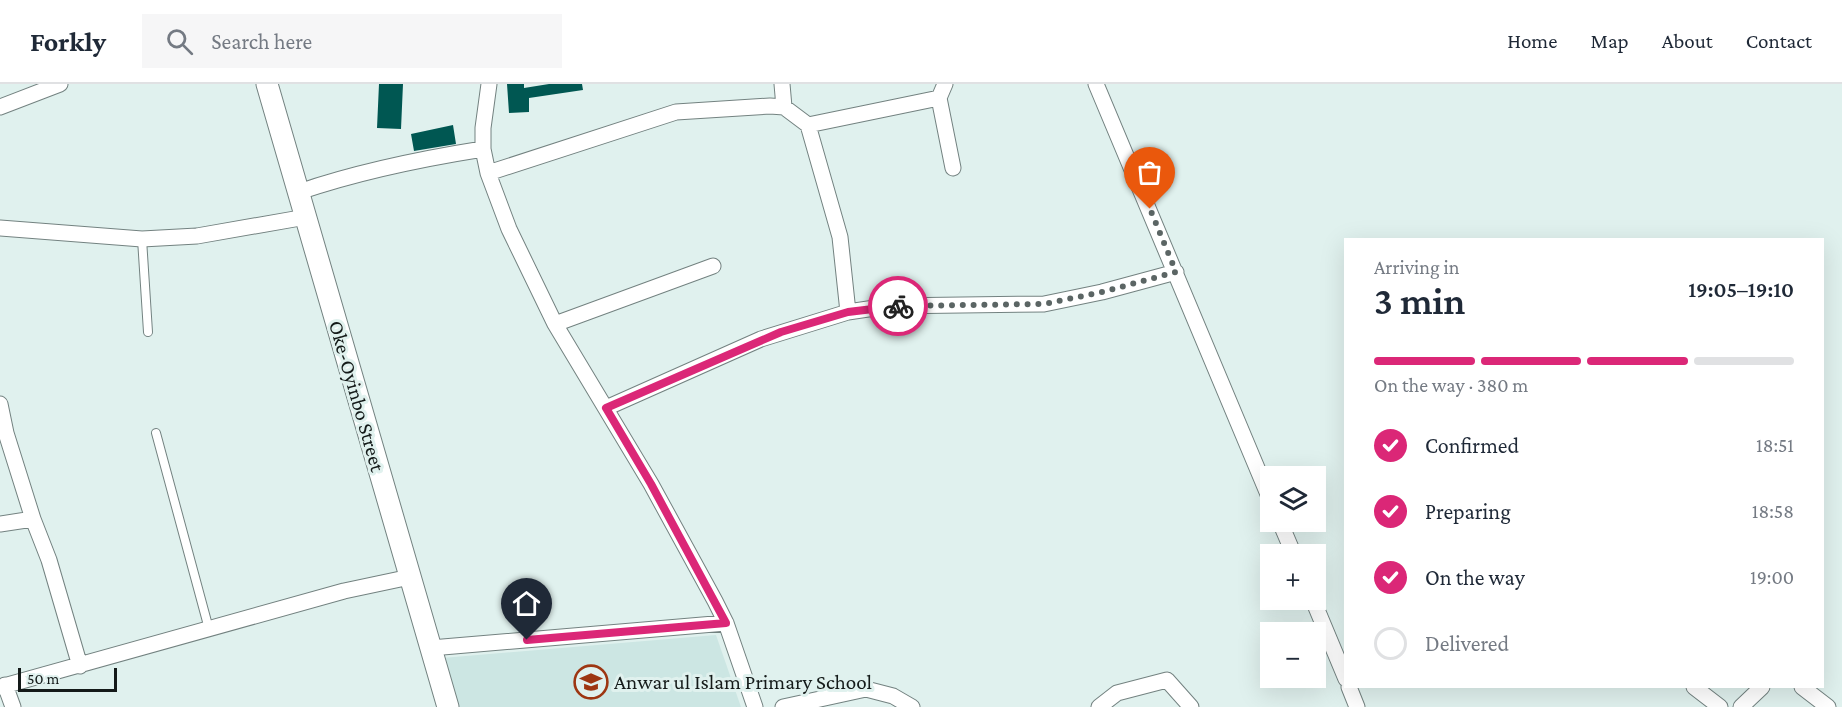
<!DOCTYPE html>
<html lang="en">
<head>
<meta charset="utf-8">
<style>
  :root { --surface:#fff; --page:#f6f6f7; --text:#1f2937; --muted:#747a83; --line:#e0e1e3; --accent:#db2777 }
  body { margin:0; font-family:"Crimson Pro",serif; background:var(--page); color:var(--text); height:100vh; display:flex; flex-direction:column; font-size:22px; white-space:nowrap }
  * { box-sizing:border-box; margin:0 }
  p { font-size:20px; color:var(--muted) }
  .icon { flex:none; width:33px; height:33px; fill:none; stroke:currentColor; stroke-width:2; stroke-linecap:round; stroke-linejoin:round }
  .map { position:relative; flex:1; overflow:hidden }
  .side { position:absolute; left:1344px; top:154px; width:480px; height:450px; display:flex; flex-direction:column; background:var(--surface); border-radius:0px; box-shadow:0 6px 24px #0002 }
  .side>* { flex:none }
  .tools { position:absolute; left:1260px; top:382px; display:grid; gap:12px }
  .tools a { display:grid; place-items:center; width:66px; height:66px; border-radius:0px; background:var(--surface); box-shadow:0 6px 24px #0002; font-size:30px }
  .scale { position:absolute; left:18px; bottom:15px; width:99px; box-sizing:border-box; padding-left:6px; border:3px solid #141a19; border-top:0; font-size:16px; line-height:21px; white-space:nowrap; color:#141a19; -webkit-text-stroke:4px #e0f1ee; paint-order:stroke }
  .pin { position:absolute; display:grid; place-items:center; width:51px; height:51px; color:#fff; margin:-62px -26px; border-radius:50% 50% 50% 0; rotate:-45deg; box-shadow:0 0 6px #0007 }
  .pin .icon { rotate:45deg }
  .courier { position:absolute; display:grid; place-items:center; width:60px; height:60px; margin:-30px; border:4px solid #db2777; border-radius:50%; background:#fff; color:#222; box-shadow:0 2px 8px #0007 }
  .headline em { font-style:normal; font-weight:600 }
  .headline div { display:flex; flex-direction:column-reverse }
  .headline { display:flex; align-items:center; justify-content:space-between; height:102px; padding:0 30px }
  h1 { font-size:39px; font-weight:600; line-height:45px }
  .bar { display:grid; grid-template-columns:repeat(4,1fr); gap:9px 6px; align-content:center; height:72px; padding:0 30px }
  .bar i { height:8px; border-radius:4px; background:var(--line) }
  .bar .on { background:var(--accent) }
  .bar p { grid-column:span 4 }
  ol { padding:0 30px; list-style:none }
  li { display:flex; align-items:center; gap:18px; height:66px }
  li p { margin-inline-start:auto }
  li .icon { padding:6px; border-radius:50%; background:var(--accent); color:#fff; stroke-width:4 }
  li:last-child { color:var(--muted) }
  li i { width:33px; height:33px; border:3px solid var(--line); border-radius:50% }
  header { display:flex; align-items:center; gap:36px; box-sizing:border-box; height:84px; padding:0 30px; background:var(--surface); border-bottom:2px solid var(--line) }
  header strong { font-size:28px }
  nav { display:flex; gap:33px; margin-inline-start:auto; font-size:21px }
  .search { width:420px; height:54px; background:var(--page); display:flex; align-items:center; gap:15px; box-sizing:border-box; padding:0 21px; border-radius:0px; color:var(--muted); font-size:22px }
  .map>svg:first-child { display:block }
  .built { fill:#cce6e3 }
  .building { fill:#005752 }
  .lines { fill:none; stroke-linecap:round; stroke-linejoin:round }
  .lane-casing { stroke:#738280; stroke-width:10 }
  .street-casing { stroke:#738280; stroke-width:17 }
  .secondary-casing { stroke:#738280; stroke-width:23 }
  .lane { stroke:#fff; stroke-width:8 }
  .street { stroke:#fff; stroke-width:15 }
  .secondary { stroke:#fff; stroke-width:21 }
  .done { stroke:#5b6564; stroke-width:6; stroke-dasharray:0 10.8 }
  .route { stroke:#db2777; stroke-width:8 }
  .labels { text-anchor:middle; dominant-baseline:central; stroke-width:6; stroke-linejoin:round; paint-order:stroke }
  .street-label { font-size:21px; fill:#141a19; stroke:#e0f1ee }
  .poi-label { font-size:21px; fill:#141a19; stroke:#e0f1ee; text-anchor:start }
</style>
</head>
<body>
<header>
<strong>Forkly</strong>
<div class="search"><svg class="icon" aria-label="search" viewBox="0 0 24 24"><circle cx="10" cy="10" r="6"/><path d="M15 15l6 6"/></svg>Search here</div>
<nav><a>Home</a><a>Map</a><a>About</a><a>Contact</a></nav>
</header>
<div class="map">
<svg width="1842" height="623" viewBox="0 0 1842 623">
  <rect width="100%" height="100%" fill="#e0f1ee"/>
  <path class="built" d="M716,551L741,623H457L442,574Z"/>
  <path class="building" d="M379,0H403L401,45L377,44Z
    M507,0H524V4L549,0H582L583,6L529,14V28L509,29Z
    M453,41L456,60L414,67L411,50Z"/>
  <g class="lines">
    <defs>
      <path id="lane" d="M142,155L148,248
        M156,349L209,545"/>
      <path id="street" d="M489,0L483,44V65L488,89L509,145L555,240L651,400L715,517L726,539L755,623
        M782,0L784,23
        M1096,0L1270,415
        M939,14L953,84
        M0,23L60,0
        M808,41L840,153L848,228
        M488,89L676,28L770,22L784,23L808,41L939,14L945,0
        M299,108C360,87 420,75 483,65
        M0,144L142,155L197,152L306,133
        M555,240L713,182
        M0,320L6,349L33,435L49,476L80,582
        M606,324L761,255L848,228L888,222L1044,220L1102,208L1176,188
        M1280,438L1294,471
        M0,440L33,435
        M1313,516L1346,595
        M431,564L726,539
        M5,601L13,623
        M0,603L344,507L410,493
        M1349,603L1357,623
        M1694,603L1720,623
        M1802,603L1828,623
        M783,623L866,605L893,612L912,623
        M1099,623L1117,609L1167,596L1191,623
        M1741,623L1762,603"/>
      <path id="secondary" d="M267,0L448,623"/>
    </defs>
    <use href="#lane" class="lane-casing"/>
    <use href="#street" class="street-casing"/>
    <use href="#secondary" class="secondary-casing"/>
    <use href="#lane" class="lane"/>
    <use href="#street" class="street"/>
    <use href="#secondary" class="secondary"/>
  </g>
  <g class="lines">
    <path class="done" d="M898,222L1044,220L1102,208L1176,188L1150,125"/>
    <path class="route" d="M527,556L726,539L651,400L606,324L781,248L848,228L898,222"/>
  </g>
  <defs>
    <symbol id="school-ring" viewBox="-11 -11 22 22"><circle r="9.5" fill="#e0f1ee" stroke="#9d3612" stroke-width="1.5"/><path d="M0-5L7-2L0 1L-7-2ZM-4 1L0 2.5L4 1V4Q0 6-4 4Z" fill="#9d3612"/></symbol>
  </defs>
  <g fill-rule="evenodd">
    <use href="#school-ring" x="572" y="579" width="38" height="38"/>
  </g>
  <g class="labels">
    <g class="street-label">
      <text transform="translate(357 312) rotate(74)">Oke-Oyinbo Street</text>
    </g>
    <g class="poi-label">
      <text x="614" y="598">Anwar ul Islam Primary School</text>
    </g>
  </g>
</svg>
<div class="tools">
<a><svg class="icon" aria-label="layers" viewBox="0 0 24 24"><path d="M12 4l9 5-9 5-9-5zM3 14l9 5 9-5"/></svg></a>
<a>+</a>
<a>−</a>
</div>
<div class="scale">50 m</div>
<div class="pin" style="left:1150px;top:125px;background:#ea580c"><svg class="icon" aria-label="bag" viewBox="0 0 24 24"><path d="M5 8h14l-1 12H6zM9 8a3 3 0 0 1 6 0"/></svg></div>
<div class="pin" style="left:527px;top:556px;background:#1f2937"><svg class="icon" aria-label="home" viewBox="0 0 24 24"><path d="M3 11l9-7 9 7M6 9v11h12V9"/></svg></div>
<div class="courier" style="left:898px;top:222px"><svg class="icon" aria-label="bike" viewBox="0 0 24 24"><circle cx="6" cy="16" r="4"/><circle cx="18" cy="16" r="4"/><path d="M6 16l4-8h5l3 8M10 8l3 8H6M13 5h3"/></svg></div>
<section class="side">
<div class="headline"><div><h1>3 min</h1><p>Arriving in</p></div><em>19:05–19:10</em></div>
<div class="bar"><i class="on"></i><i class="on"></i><i class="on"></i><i></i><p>On the way · 380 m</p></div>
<ol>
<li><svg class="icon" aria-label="check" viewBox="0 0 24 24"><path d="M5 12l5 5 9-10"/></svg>Confirmed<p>18:51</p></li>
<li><svg class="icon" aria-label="check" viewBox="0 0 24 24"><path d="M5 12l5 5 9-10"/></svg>Preparing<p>18:58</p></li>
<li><svg class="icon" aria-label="check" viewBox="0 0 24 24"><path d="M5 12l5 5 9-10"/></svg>On the way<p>19:00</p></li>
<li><i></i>Delivered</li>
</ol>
</section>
</div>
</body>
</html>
